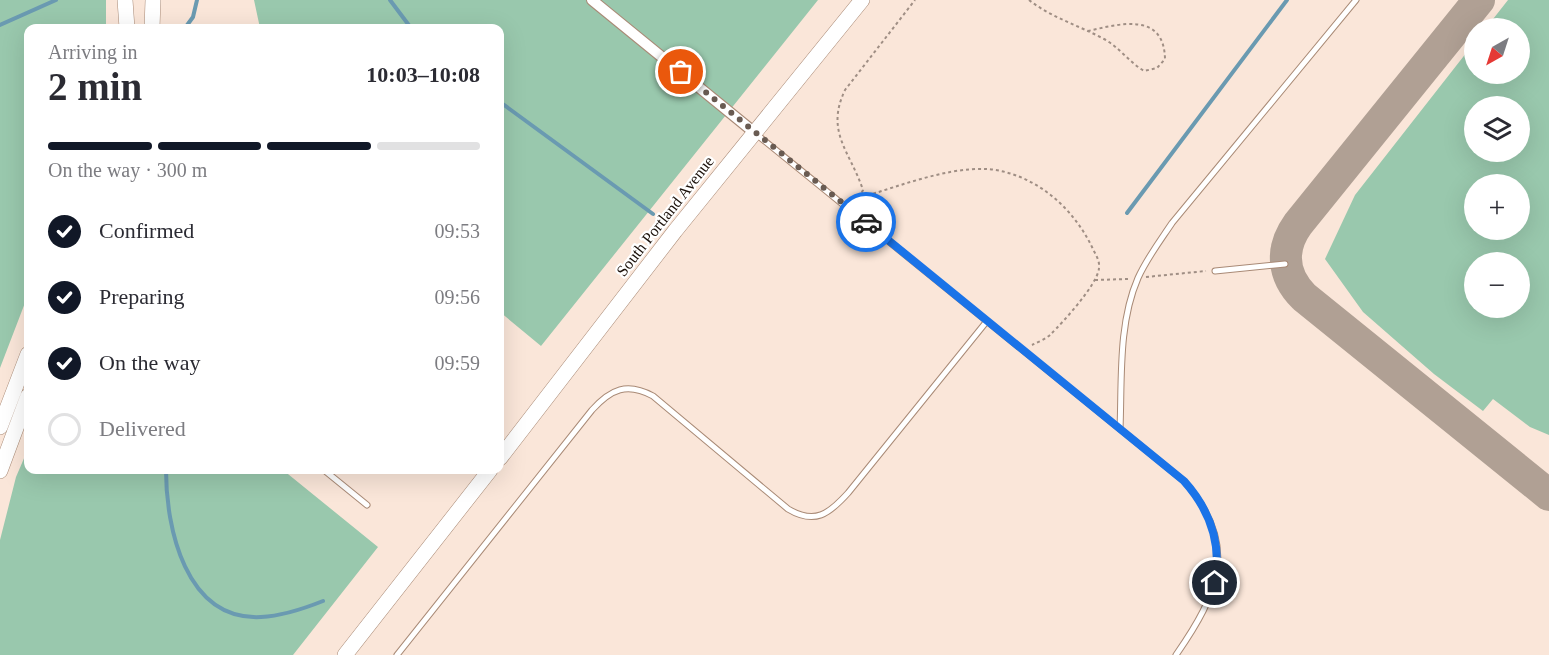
<!DOCTYPE html>
<html lang="en">
<head>
<meta charset="utf-8">
<style>
  :root { --surface:#fff; --page:#f2f2f3; --text:#2b2b33; --muted:#7c7c81; --line:#e1e1e2; --accent:#111827 }
  body { margin:0; font-family:Georgia,serif; background:var(--page); color:var(--text); height:100vh; display:flex; flex-direction:column; font-size:22px; white-space:nowrap }
  * { box-sizing:border-box; margin:0 }
  p { font-size:20px; color:var(--muted) }
  .icon { flex:none; width:33px; height:33px; fill:none; stroke:currentColor; stroke-width:2; stroke-linecap:round; stroke-linejoin:round }
  .map { position:relative; flex:1; overflow:hidden }
  .drawer { position:absolute; left:24px; top:24px; width:480px; height:450px; display:flex; flex-direction:column; background:var(--surface); border-radius:12px; box-shadow:0 6px 24px #0002 }
  .drawer>* { flex:none }
  .needle { width:39px; rotate:219deg }
  .controls { position:absolute; left:1464px; top:18px; display:grid; gap:12px }
  .controls a { display:grid; place-items:center; width:66px; height:66px; border-radius:50%; background:var(--surface); box-shadow:0 6px 24px #0002; font-size:30px }
  .pin { position:absolute; display:grid; place-items:center; width:51px; height:51px; color:#fff; margin:-26px; border:3px solid #fff; border-radius:50%; box-shadow:0 2px 6px #0007 }
  .courier { position:absolute; display:grid; place-items:center; width:60px; height:60px; margin:-30px; border:4px solid #1a73e8; border-radius:50%; background:#fff; color:#222; box-shadow:0 2px 8px #0007 }
  .overview em { font-style:normal; font-weight:600 }
  .overview div { display:flex; flex-direction:column-reverse }
  .overview { display:flex; align-items:center; justify-content:space-between; height:102px; padding:0 24px }
  h1 { font-size:39px; font-weight:600; line-height:45px }
  .bar { display:grid; grid-template-columns:repeat(4,1fr); gap:9px 6px; align-content:center; height:72px; padding:0 24px }
  .bar i { height:8px; border-radius:4px; background:var(--line) }
  .bar .current { background:var(--accent) }
  .bar p { grid-column:span 4 }
  ol { padding:0 24px; list-style:none }
  li { display:flex; align-items:center; gap:18px; height:66px }
  li p { margin-inline-start:auto }
  li .icon { padding:6px; border-radius:50%; background:var(--accent); color:#fff; stroke-width:4 }
  li:last-child { color:var(--muted) }
  li i { width:33px; height:33px; border:3px solid var(--line); border-radius:50% }
  .map>svg:first-child { display:block }
  .green { fill:#99c8ad; fill-rule:evenodd }
  .lines { fill:none; stroke-linecap:round; stroke-linejoin:round }
  .stream { stroke:#6a9ab1; stroke-width:4 }
  .taxiway { stroke:#b0a094; stroke-width:32 }
  .service-casing { stroke:#a98a76; stroke-width:7 }
  .minor-casing { stroke:#a98a76; stroke-width:12 }
  .secondary-casing { stroke:#a98a76; stroke-width:16 }
  .path { stroke:#9f8e84; stroke-width:2; stroke-dasharray:3 3; stroke-linecap:butt }
  .service { stroke:#fff; stroke-width:5 }
  .minor { stroke:#fff; stroke-width:10 }
  .secondary { stroke:#fff; stroke-width:15 }
  .done { stroke:#695b52; stroke-width:6; stroke-dasharray:0 10.8 }
  .route { stroke:#1a73e8; stroke-width:8 }
  .labels { text-anchor:middle; dominant-baseline:central; stroke-width:4.5; stroke-linejoin:round; paint-order:stroke }
  .street-label { font-size:16px; fill:#1b1009; stroke:#fff }
</style>
</head>
<body>
<div class="map">
<svg width="1549" height="655" viewBox="0 0 1549 655">
  <rect width="100%" height="100%" fill="#fae6d9"/>
  <path class="green" d="M0,0H106V28H28V295L0,368Z
    M254,0H818L541,346L500,312V28H260Z
    M1508,0H1549V435L1530,427L1493,399L1483,411L1434,374L1363,312L1325,259L1355,195L1474,43V74H1520V28H1486ZM1474,106H1520V152H1474ZM1520,184V230H1474V184ZM1474,262H1520V308H1474Z
    M28,449V470H283L378,547L293,655H0V540L16,477Z"/>
  <g class="lines">
    <path class="stream" d="M390,0L411,28
      M0,25L56,0
      M185,28L193,17L197,0
      M500,102L653,214
      M1127,213L1287,0
      M166,470C166,527 185,621 261,617C283,616 303,609 323,601"/>
    <path class="taxiway" d="M1479,0L1298,224C1280,249 1282,275 1304,297L1549,495"/>
    <defs>
      <path id="service" d="M756,134L1184,481C1240,545 1219,593 1176,655
        M1215,271L1285,264
        M1120,429C1122,380 1118,324 1138,278C1147,258 1160,241 1172,223L1356,0
        M324,470L367,505
        M397,655L592,410C611,389 627,382 653,396L788,509C815,525 829,514 848,493L987,321"/>
      <path id="minor" d="M592,0L755,133"/>
      <path id="secondary" d="M125,0L127,28
        M152,28L153,0
        M0,427L28,354
        M500,458L675,231L862,0
        M0,471L28,396
        M345,655L490,470"/>
    </defs>
    <use href="#service" class="service-casing"/>
    <use href="#minor" class="minor-casing"/>
    <use href="#secondary" class="secondary-casing"/>
    <path class="path" d="M1029,0C1052,18 1078,25 1104,39C1119,47 1129,62 1144,71L1157,68L1165,59C1164,11 1119,24 1088,31
      M859,198L863,190C850,151 825,132 845,90L915,0
      M853,205L859,198C901,186 963,160 1005,172C1044,182 1075,212 1092,247C1095,254 1100,260 1099,268C1098,284 1063,322 1051,334C1046,339 1038,342 1032,345
      M1146,277L1206,271
      M1095,280L1128,279"/>
    <use href="#service" class="service"/>
    <use href="#minor" class="minor"/>
    <use href="#secondary" class="secondary"/>
  </g>
  <g class="lines">
    <path class="done" d="M681,72L866,222"/>
    <path class="route" d="M866,222L1184,481C1210,510 1222,544 1215,583"/>
  </g>
  <g class="labels">
    <g class="street-label">
      <text transform="translate(665 216) rotate(-52)">South Portland Avenue</text>
    </g>
  </g>
</svg>
<div class="controls">
<a><svg class="needle" viewBox="-14 -14 28 28"><path d="M0-13l5 13h-10z" fill="#e53935"/><path d="M0 13l5-13h-10z" fill="#7c7c81"/></svg></a>
<a><svg class="icon" aria-label="layers" viewBox="0 0 24 24"><path d="M12 4l9 5-9 5-9-5zM3 14l9 5 9-5"/></svg></a>
<a>+</a>
<a>−</a>
</div>
<div class="pin" style="left:681px;top:72px;background:#ea580c"><svg class="icon" aria-label="bag" viewBox="0 0 24 24"><path d="M5 8h14l-1 12H6zM9 8a3 3 0 0 1 6 0"/></svg></div>
<div class="pin" style="left:1215px;top:583px;background:#1f2937"><svg class="icon" aria-label="home" viewBox="0 0 24 24"><path d="M3 11l9-7 9 7M6 9v11h12V9"/></svg></div>
<div class="courier" style="left:866px;top:222px"><svg class="icon" aria-label="car" viewBox="0 0 24 24"><path d="M5 17H2v-5l4-1 3-4h7l3 4 3 1v5h-3M9 17h6M6 11h13"/><circle cx="7" cy="17" r="2"/><circle cx="17" cy="17" r="2"/></svg></div>
<section class="drawer">
<div class="overview"><div><h1>2 min</h1><p>Arriving in</p></div><em>10:03–10:08</em></div>
<div class="bar"><i class="current"></i><i class="current"></i><i class="current"></i><i></i><p>On the way · 300 m</p></div>
<ol>
<li><svg class="icon" aria-label="check" viewBox="0 0 24 24"><path d="M5 12l5 5 9-10"/></svg>Confirmed<p>09:53</p></li>
<li><svg class="icon" aria-label="check" viewBox="0 0 24 24"><path d="M5 12l5 5 9-10"/></svg>Preparing<p>09:56</p></li>
<li><svg class="icon" aria-label="check" viewBox="0 0 24 24"><path d="M5 12l5 5 9-10"/></svg>On the way<p>09:59</p></li>
<li><i></i>Delivered</li>
</ol>
</section>
</div>
</body>
</html>
